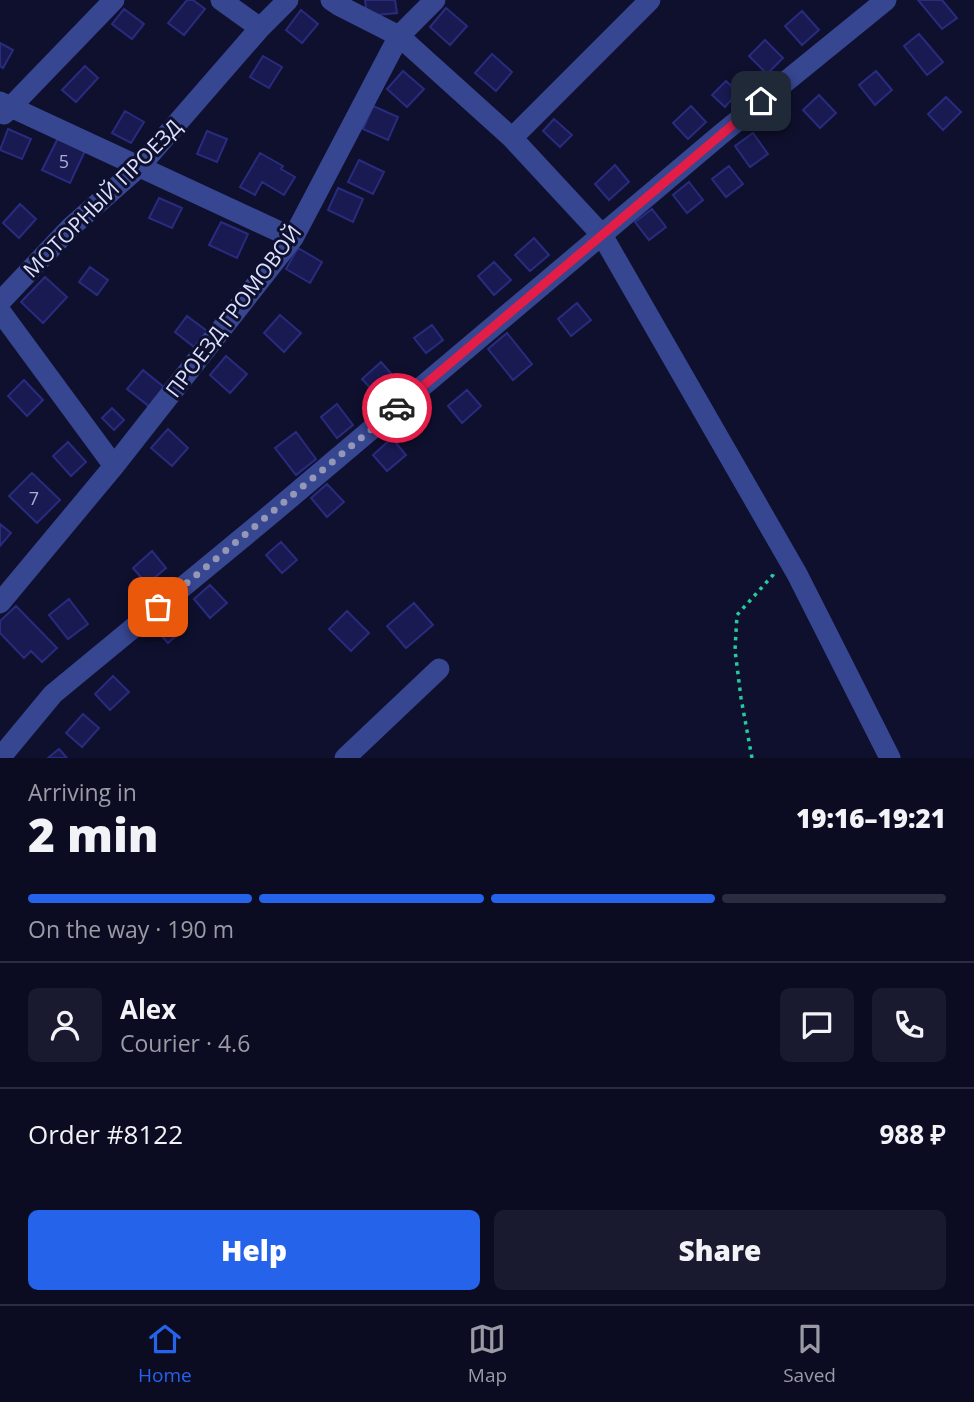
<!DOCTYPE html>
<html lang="en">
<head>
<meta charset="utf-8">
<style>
  :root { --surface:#0b0c22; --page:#191a2f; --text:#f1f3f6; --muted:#9a9ba5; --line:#2b2c40; --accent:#2563eb }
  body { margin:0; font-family:"Open Sans",sans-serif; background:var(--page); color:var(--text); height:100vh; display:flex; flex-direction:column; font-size:26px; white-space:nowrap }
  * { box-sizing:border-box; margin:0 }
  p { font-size:23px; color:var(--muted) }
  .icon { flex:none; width:38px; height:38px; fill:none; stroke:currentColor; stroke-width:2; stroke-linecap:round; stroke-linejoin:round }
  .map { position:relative; height:758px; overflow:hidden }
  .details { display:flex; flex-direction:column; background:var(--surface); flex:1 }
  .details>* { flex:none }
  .pin { position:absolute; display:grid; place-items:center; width:60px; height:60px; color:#fff; margin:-30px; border-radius:14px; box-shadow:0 4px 10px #0006 }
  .courier { position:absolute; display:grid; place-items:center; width:70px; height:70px; margin:-35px; border:5px solid #e11d48; border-radius:50%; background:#fff; color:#222; box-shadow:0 2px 9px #0007 }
  .summary em { font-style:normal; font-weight:800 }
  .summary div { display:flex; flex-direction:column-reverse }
  .summary { display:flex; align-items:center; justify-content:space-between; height:119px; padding:0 28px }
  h1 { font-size:46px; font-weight:800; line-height:52px }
  .bar { display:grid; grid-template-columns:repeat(4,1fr); gap:10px 7px; align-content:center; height:84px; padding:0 28px }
  .bar i { height:9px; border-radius:5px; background:var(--line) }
  .bar .selected { background:var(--accent) }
  .bar p { grid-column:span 4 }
  .line { display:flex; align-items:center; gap:18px; padding:0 28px; border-top:2px solid var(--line) }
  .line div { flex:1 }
  .round { display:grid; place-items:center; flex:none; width:74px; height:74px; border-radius:10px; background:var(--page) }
  .button { display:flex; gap:14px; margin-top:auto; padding:14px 28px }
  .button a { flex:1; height:80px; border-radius:10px; background:var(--accent); color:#fff; font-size:28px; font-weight:800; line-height:80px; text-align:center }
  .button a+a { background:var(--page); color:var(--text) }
  .tab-bar { display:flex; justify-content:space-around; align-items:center; height:98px; border-top:2px solid var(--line); background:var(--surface); font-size:19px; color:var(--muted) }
  .tab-bar a { display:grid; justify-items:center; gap:4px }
  .tab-bar .selected { color:var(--accent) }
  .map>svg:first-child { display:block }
  .building { fill:#191a51; stroke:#292b7f; stroke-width:2 }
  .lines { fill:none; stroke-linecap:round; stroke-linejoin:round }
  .path { stroke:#24cb9c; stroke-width:3.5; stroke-dasharray:3.5 5; stroke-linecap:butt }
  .minor { stroke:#364691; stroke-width:21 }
  .done { stroke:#9497b6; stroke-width:7; stroke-dasharray:0 12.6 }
  .route { stroke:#e11d48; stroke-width:9 }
  .labels { text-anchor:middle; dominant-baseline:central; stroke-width:6; stroke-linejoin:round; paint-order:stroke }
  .number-label { font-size:18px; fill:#abaed4 }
  .street-label { font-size:21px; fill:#dce0ff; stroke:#0f102e }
</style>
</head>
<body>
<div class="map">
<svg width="974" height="758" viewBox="0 0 974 758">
  <rect width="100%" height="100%" fill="#0f102e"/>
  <path class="building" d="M187,0H193L205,9L184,35L168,23Z
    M365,0H395L397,13L367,16Z
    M918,0H942L957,18L942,29Z
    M446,8L467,26L450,45L430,27Z
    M124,9L144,24L132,39L112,24Z
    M301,10L318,24L302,43L286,30Z
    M802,11L819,30L802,45L785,26Z
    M919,34L943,62L927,75L904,46Z
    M765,40L783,58L767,74L749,56Z
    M0,43L13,50L3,68L0,66Z
    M492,54L512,72L496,91L475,73Z
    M263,56L282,67L269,88L250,77Z
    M85,66L98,78L76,102L62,90Z
    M403,71L424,89L407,107L387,89Z
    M876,71L892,90L875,105L859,85Z
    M726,81L738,92L725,107L712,95Z
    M819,95L836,113L820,128L803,110Z
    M946,97L961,112L943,130L928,114Z
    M373,106L398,117L388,140L363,129Z
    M691,106L706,122L688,139L673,123Z
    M125,111L144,122L131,143L112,133Z
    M554,119L572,135L560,147L543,131Z
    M8,129L31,139L22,159L0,150Z
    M207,131L227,139L217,162L197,154Z
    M753,133L768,154L750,167L735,146Z
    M58,138L85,151L70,183L42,170Z
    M260,153L283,166L281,169L295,177L284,195L262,182L255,195L240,187Z
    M359,160L384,172L373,194L348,182Z
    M615,165L629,182L609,200L595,184Z
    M729,166L743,184L726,197L712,179Z
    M689,182L703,200L687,213L673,195Z
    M338,188L363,199L353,222L328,210Z
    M159,198L182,208L172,228L149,218Z
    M20,204L36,219L19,238L3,223Z
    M652,209L666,227L649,240L635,222Z
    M221,222L248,234L237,258L209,245Z
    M534,238L549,255L530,271L515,255Z
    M298,248L322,262L310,283L286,269Z
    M494,262L511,280L494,295L478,276Z
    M90,267L108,280L97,295L79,282Z
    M45,277L67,297L43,323L21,302Z
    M577,303L591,320L571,336L558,319Z
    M280,315L301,333L284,352L264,333Z
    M187,316L207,331L194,347L175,332Z
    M432,325L443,340L426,353L414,338Z
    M507,333L532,364L513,380L488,349Z
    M226,356L247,374L230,393L210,375Z
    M381,362L395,378L377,395L362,379Z
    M143,370L165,388L150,407L127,389Z
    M24,380L43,400L27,416L8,396Z
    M467,390L481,406L462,423L448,406Z
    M337,404L353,425L337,438L321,417Z
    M112,408L124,420L114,430L102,418Z
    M168,429L188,448L172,466L151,448Z
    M296,432L316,459L296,475L275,448Z
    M392,438L406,455L387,471L373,455Z
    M68,442L86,462L71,476L53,456Z
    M32,473L60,500L37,523L9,496Z
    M327,484L344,502L327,517L311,498Z
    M0,524L11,533L0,546Z
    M281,542L297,560L282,573L266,555Z
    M152,551L166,568L147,584L133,568Z
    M210,585L227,603L210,618L194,599Z
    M69,599L88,624L68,639L49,615Z
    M414,603L433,625L406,648L387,626Z
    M16,606L57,648L42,662L31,651L24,658L0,633V621Z
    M168,610L184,629L168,643L151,624Z
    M347,611L369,633L351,651L329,629Z
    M113,676L129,692L110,710L95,694Z
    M83,714L99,728L82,747L66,733Z
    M59,749L67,758H48Z"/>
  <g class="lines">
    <path class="path" d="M752,758L741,698L735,650L737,615L773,575L774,572"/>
    <path class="minor" d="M221,0L260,28
      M331,0L340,6L399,36L512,138L650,0
      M0,102L293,238
      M4,114L114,0
      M512,138L602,235L797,574L890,758
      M0,302L71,227L139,167L260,28L288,0
      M0,311L114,466
      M0,603L114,466L293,238L399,36L435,0
      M0,758L53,694L264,520L720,135L886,0
      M345,758L439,669"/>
  </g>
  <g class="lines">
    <path class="done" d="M158,607L397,408"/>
    <path class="route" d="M397,408L761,101"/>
  </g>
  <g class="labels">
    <g class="number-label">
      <text x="64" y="161">5</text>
      <text x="34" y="498">7</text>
    </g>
    <g class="street-label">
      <text transform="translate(102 198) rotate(-45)">МОТОРНЫЙ ПРОЕЗД</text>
      <text transform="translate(233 311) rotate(-53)">ПРОЕЗД ГРОМОВОЙ</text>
    </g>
  </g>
</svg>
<div class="pin" style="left:158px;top:607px;background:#ea580c"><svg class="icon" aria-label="bag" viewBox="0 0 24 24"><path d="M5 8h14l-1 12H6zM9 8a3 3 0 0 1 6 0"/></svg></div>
<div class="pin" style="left:761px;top:101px;background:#1f2937"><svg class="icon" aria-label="home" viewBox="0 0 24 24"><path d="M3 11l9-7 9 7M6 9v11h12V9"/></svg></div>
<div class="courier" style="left:397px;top:408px"><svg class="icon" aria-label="car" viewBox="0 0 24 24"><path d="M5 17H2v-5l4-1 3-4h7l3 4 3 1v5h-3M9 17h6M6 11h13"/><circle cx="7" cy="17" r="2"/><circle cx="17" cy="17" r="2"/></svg></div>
</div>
<section class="details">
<div class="summary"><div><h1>2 min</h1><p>Arriving in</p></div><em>19:16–19:21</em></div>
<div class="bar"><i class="selected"></i><i class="selected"></i><i class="selected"></i><i></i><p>On the way · 190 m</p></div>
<div class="line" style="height:126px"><a class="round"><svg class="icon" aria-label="person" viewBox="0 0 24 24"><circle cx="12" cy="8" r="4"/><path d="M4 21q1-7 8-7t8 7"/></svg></a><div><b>Alex</b><p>Courier · 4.6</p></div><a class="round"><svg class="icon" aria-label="chat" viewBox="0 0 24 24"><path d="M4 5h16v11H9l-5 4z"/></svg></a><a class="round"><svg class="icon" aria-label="phone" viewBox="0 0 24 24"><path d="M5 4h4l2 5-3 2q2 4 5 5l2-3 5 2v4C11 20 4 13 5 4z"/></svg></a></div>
<div class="line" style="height:91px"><div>Order #8122</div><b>988 ₽</b></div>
<div class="button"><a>Help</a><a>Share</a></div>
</section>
<nav class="tab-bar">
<a class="selected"><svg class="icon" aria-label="home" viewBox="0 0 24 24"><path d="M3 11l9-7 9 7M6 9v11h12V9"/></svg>Home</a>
<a><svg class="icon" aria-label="map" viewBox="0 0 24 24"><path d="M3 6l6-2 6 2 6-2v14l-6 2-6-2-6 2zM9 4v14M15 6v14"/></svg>Map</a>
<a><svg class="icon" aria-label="saved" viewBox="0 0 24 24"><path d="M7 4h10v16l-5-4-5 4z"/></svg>Saved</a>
</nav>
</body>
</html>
